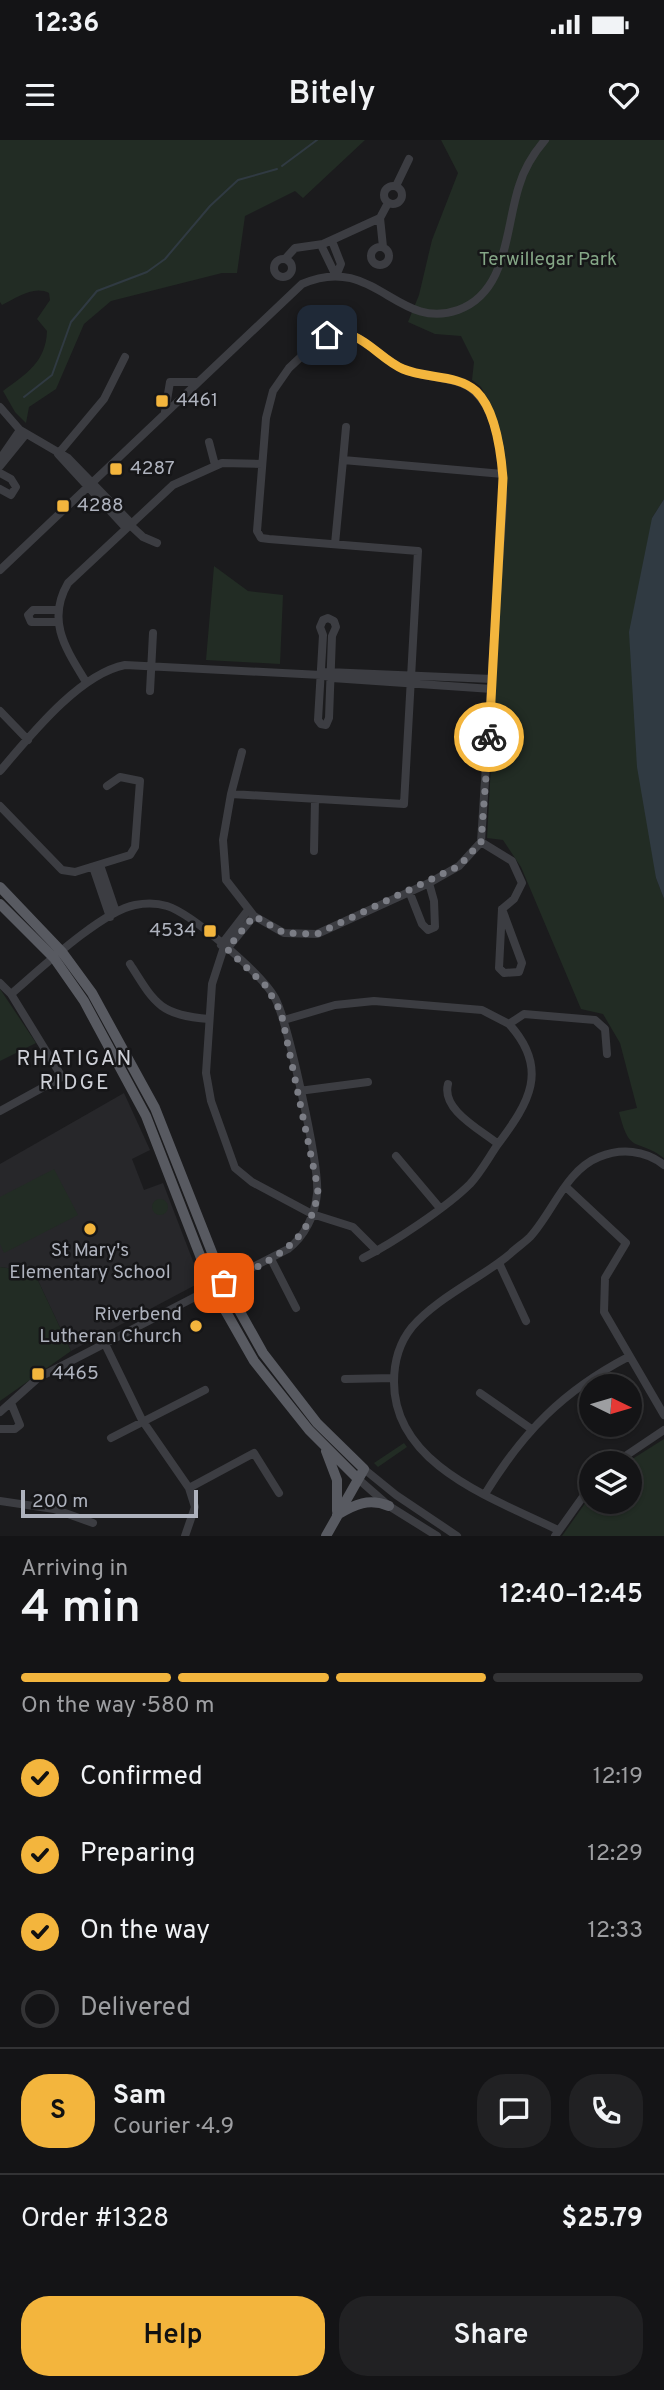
<!DOCTYPE html>
<html lang="en">
<head>
<meta charset="utf-8">
<style>
  :root { --surface:#141416; --page:#212123; --text:#f1f3f6; --muted:#9d9ea1; --line:#333335; --accent:#f3b53d }
  body { margin:0; font-family:Overpass,sans-serif; background:var(--page); color:var(--text); height:100vh; display:flex; flex-direction:column; font-size:26px; white-space:nowrap }
  * { box-sizing:border-box; margin:0 }
  p { font-size:23px; color:var(--muted) }
  .icon { flex:none; width:38px; height:38px; fill:none; stroke:currentColor; stroke-width:2; stroke-linecap:round; stroke-linejoin:round }
  .map { position:relative; height:1396px; overflow:hidden }
  .side { display:flex; flex-direction:column; background:var(--surface); flex:1 }
  .side>* { flex:none }
  .needle { width:46px; rotate:95deg }
  .buttons { position:absolute; left:579px; top:1234px; display:grid; gap:14px }
  .buttons a { display:grid; place-items:center; width:63px; height:63px; border-radius:50%; background:var(--surface); box-shadow:0 2px 5px #0004,0 0 0 2px var(--line); font-size:35px }
  .scale { position:absolute; left:21px; bottom:18px; width:177px; box-sizing:border-box; padding-left:7px; border:4px solid #aeb2bd; border-top:0; font-size:19px; line-height:24px; white-space:nowrap; color:#aeb2bd; -webkit-text-stroke:5px #161618; paint-order:stroke }
  .pin { position:absolute; display:grid; place-items:center; width:60px; height:60px; color:#fff; margin:-30px; border-radius:14px; box-shadow:0 4px 10px #0006 }
  .courier { position:absolute; display:grid; place-items:center; width:70px; height:70px; margin:-35px; border:5px solid #f3b53d; border-radius:50%; background:#fff; color:#222; box-shadow:0 2px 9px #0007 }
  .overview em { font-style:normal; font-weight:600 }
  .overview div { display:flex; flex-direction:column-reverse }
  .overview { display:flex; align-items:center; justify-content:space-between; height:119px; padding:0 21px }
  h1 { font-size:46px; font-weight:600; line-height:52px }
  .bar { display:grid; grid-template-columns:repeat(4,1fr); gap:10px 7px; align-content:center; height:84px; padding:0 21px }
  .bar i { height:9px; border-radius:5px; background:var(--line) }
  .bar .current { background:var(--accent) }
  .bar p { grid-column:span 4 }
  .line { display:flex; align-items:center; gap:18px; padding:0 21px; border-top:2px solid var(--line) }
  .line div { flex:1 }
  .round { display:grid; place-items:center; flex:none; width:74px; height:74px; border-radius:28px; background:var(--page) }
  ol { padding:0 21px; list-style:none }
  li { display:flex; align-items:center; gap:21px; height:77px }
  li p { margin-inline-start:auto }
  li .icon { padding:7px; border-radius:50%; background:var(--accent); color:#111; stroke-width:4 }
  li:last-child { color:var(--muted) }
  li i { width:38px; height:38px; border:4px solid var(--line); border-radius:50% }
  .action { display:flex; gap:14px; margin-top:auto; padding:14px 21px }
  .action a { flex:1; height:80px; border-radius:28px; background:var(--accent); color:#111; font-size:28px; font-weight:600; line-height:80px; text-align:center }
  .action a+a { background:var(--page); color:var(--text) }
  .status { display:flex; justify-content:space-between; align-items:center; height:49px; padding:0 35px; background:var(--surface); direction:ltr }
  .status svg { height:19px; fill:currentColor }
  header { display:flex; justify-content:space-between; align-items:center; height:91px; padding:0 21px; background:var(--surface); font-size:32px; font-weight:600 }
  .map>svg:first-child { display:block }
  .built { fill:#27272a }
  .green { fill:#222c24 }
  .water { fill:#303a42 }
  .lines { fill:none; stroke-linecap:round; stroke-linejoin:round }
  .stream { stroke:#303a42; stroke-width:2 }
  .minor { stroke:#3c3d42; stroke-width:8 }
  .major { stroke:#585a61; stroke-width:10 }
  .done { stroke:#7b7d85; stroke-width:7; stroke-dasharray:0 12.6 }
  .route { stroke:#f3b53d; stroke-width:9 }
  .poi-dot { fill:#f3b53d; stroke:#161618; stroke-width:2.5 }
  .labels { text-anchor:middle; dominant-baseline:central; stroke-width:5; stroke-linejoin:round; paint-order:stroke }
  .park-label { font-size:19px; fill:#85a787; stroke:#161618 }
  .poi-label { font-size:19px; fill:#aeb2bd; stroke:#161618; text-anchor:start }
  .neighbourhood-label { font-size:21px; letter-spacing:2px; fill:#cfd1d8; stroke:#161618 }
</style>
</head>
<body>
<div class="status"><b>12:36</b><svg viewBox="0 0 49 12"><path d="M0 12V9h3v3zM5 12V6h3v6zM10 12V3h3v9zM15 12V0h3v12zM26 1h20v11H26zM47 4h2v5h-2z"/></svg></div>
<header><svg class="icon" aria-label="menu" viewBox="0 0 24 24"><path d="M4 6h16M4 12h16M4 18h16"/></svg>Bitely<svg class="icon" aria-label="heart" viewBox="0 0 24 24"><path d="M12 20l-8-8c-3-5 5-10 8-4 3-6 11-1 8 4z"/></svg></header>
<div class="map">
<svg width="664" height="1396" viewBox="0 0 664 1396">
  <rect width="100%" height="100%" fill="#1b1b1d"/>
  <path class="built" d="M124,953L150,1010L132,1019L144,1050L163,1043L201,1142L71,1211L34,1132L0,1127V1024Z"/>
  <path class="green" d="M0,0H365L303,58L295,51L245,76L237,133H222L111,161L84,184L56,249L29,267L26,283L15,272L3,251C26,234 46,222 47,191L37,179L50,160L49,153C34,145 16,158 2,165L0,162Z
    M441,0H664V359L652,378L656,738L664,759V1018C636,997 630,1016 619,972L637,968L620,903L603,874L581,869L521,727L503,700L487,698L507,334L491,265L481,247L472,240L474,222L461,196L435,194L408,182L419,155L432,100L458,33Z
    M214,426L248,451L283,455L280,524L206,520Z
    M0,849L36,903L0,921Z
    M54,1029L78,1075L4,1113L0,1104V1057Z
    M152 1067a8 8 0 1 1 16 0a8 8 0 1 1-16 0Z
    M0,1127L34,1132L71,1211L0,1261Z
    M664,1299V1396H562L591,1355L592,1362H630V1323H626Z
    M404,1303L407,1307L378,1327L374,1323Z"/>
  <path class="water" d="M664,359V759L656,738L637,627L629,492L652,378Z"/>
  <g class="lines">
    <path class="stream" d="M282,26L317,0
      M24,257L52,235L71,182L97,151L147,132L165,119L210,66L238,40L277,29"/>
    <path class="minor" d="M384 55a9 9 0 1 1 18 0a9 9 0 1 1-18 0Z
      M396,46L409,19
      M380,78L383,107
      M332,101L341,124L336,136
      M321,105L336,136
      M371 116a9 9 0 1 1 18 0a9 9 0 1 1-18 0Z
      M274 128a9 9 0 1 1 18 0a9 9 0 1 1-18 0Z
      M285,119L295,108L323,104L380,78L388,63
      M339,193C366,194 380,219 403,229C421,237 442,236 461,243C500,258 504,327 503,363L481,702L459,726L429,743L317,794L284,793L254,776L226,740L223,700L231,654L404,664L418,411L269,399L261,398L257,391L266,278L273,251L289,228L320,199Z
      M0,267L20,290L68,318L130,382
      M165,272L170,242H197
      M209,302L215,325
      M58,314L104,259L125,217
      M58,314L125,387
      M0,319L20,290
      M343,320L346,287
      M0,326L26,294
      M0,333L11,339L16,347L11,355L0,349
      M129,384L143,397L157,403
      M335,404L343,320L503,334
      M0,430L302,144C374,112 397,192 458,170C508,152 505,89 519,46C524,29 533,14 545,0
      M328,478L334,481L336,487L332,496L329,578L326,585L321,584L318,580L323,495L320,487L323,480Z
      M57,482H31L28,475L33,470H57
      M327,532L492,539
      M86,542C66,509 46,481 68,443L173,345L222,323L262,324
      M150,551L153,493
      M0,571L28,600
      M0,631C30,596 79,534 125,525L321,535L332,538L492,549
      M231,654L242,612
      M0,666L62,730L75,732L130,715L135,707L140,641L120,637L107,646
      M481,702L512,721L522,743L514,759L502,769L499,828L504,833L519,832L522,823L502,769
      M314,711L315,659
      M100,725L116,772
      M93,727L110,777
      M409,751L422,784L428,790L435,787L434,761L429,743
      M221,805L248,770
      M224,807L212,844L206,933L211,961L235,1028L252,1042L312,1074L353,1087L377,1111
      M227,809L254,776
      M130,824C155,864 160,875 209,879
      M0,843L11,854L62,937L0,971
      M284,880L335,865L374,861L482,870L509,884L524,874L595,880L605,889L607,914
      M448,944C441,970 481,990 498,1004
      M299,951L368,942
      M396,1016L439,1067
      M566,1047L626,1103L605,1138L604,1172L664,1275
      M363,1118C393,1103 447,1067 470,1044C481,1032 489,1017 498,1004C529,963 550,929 509,884
      M271,1119L296,1168
      M499,1123L526,1181
      M106,1206L142,1280L189,1348L195,1367L185,1396
      M345,1239L394,1238
      M480,1253L530,1288
      M0,1272L38,1238L288,1109C305,1096 315,1075 317,1054C320,1028 288,882 275,858C262,834 192,774 167,766C157,763 145,763 135,765C102,771 38,831 11,854
      M0,1289H15L20,1285L11,1263
      M111,1298L205,1250
      M615,1323L664,1290
      M364,1329L396,1355L457,1396
      M357,1338L389,1366L437,1396
      M189,1348L254,1313L279,1353
      M485,1354C523,1292 563,1251 628,1217
      M0,1361L54,1369L93,1383
      M558,1390C495,1359 394,1326 394,1242C394,1222 399,1203 412,1187C438,1157 480,1139 510,1114C516,1108 524,1103 530,1097C553,1072 566,1030 599,1017C621,1008 645,1010 664,1025
      M555,1396L592,1344"/>
    <path class="major" d="M0,747L62,812L92,853L155,968L224,1143L263,1213L317,1283L364,1329L326,1396
      M0,764L54,818L84,861L146,976L213,1149L254,1221L309,1290L357,1338
      M326,1311L337,1340V1371
      M337,1375C355,1364 369,1358 389,1366"/>
  </g>
  <g class="lines">
    <path class="done" d="M224,1143C268,1122 313,1104 318,1049L281,872L266,846L227,809L254,776L284,793L317,794L459,726L481,702L489,597"/>
    <path class="route" d="M327,195C359,185 377,218 403,229C426,239 457,234 476,251C496,270 501,312 503,338L489,597"/>
  </g>
  <g class="poi-dot">
    <rect x="155" y="254" width="14" height="14" rx="3.5"/>
    <rect x="109" y="322" width="14" height="14" rx="3.5"/>
    <rect x="56" y="359" width="14" height="14" rx="3.5"/>
    <rect x="203" y="784" width="14" height="14" rx="3.5"/>
    <circle cx="90" cy="1089" r="7"/>
    <circle cx="196" cy="1186" r="7"/>
    <rect x="31" y="1227" width="14" height="14" rx="3.5"/>
  </g>
  <g class="labels">
    <g class="park-label">
      <text x="548" y="120">Terwillegar Park</text>
    </g>
    <g class="poi-label">
      <text x="176" y="261">4461</text>
      <text x="130" y="329">4287</text>
      <text x="77" y="366">4288</text>
      <text x="196" y="791" text-anchor="end">4534</text>
      <text x="90" y="1111" text-anchor="middle">St Mary's<tspan x="90" dy="22">Elementary School</tspan></text>
      <text x="182" y="1175" text-anchor="end">Riverbend<tspan x="182" dy="22">Lutheran Church</tspan></text>
      <text x="52" y="1234">4465</text>
    </g>
    <g class="neighbourhood-label">
      <text x="75" y="919">RHATIGAN<tspan x="75" dy="24">RIDGE</tspan></text>
    </g>
  </g>
</svg>
<div class="buttons">
<a><svg class="needle" viewBox="-14 -14 28 28"><path d="M0-13l5 13h-10z" fill="#e53935"/><path d="M0 13l5-13h-10z" fill="#9d9ea1"/></svg></a>
<a><svg class="icon" aria-label="layers" viewBox="0 0 24 24"><path d="M12 4l9 5-9 5-9-5zM3 14l9 5 9-5"/></svg></a>
</div>
<div class="scale">200 m</div>
<div class="pin" style="left:224px;top:1143px;background:#ea580c"><svg class="icon" aria-label="bag" viewBox="0 0 24 24"><path d="M5 8h14l-1 12H6zM9 8a3 3 0 0 1 6 0"/></svg></div>
<div class="pin" style="left:327px;top:195px;background:#1f2937"><svg class="icon" aria-label="home" viewBox="0 0 24 24"><path d="M3 11l9-7 9 7M6 9v11h12V9"/></svg></div>
<div class="courier" style="left:489px;top:597px"><svg class="icon" aria-label="bike" viewBox="0 0 24 24"><circle cx="6" cy="16" r="4"/><circle cx="18" cy="16" r="4"/><path d="M6 16l4-8h5l3 8M10 8l3 8H6M13 5h3"/></svg></div>
</div>
<section class="side">
<div class="overview"><div><h1>4 min</h1><p>Arriving in</p></div><em>12:40–12:45</em></div>
<div class="bar"><i class="current"></i><i class="current"></i><i class="current"></i><i></i><p>On the way · 580 m</p></div>
<ol>
<li><svg class="icon" aria-label="check" viewBox="0 0 24 24"><path d="M5 12l5 5 9-10"/></svg>Confirmed<p>12:19</p></li>
<li><svg class="icon" aria-label="check" viewBox="0 0 24 24"><path d="M5 12l5 5 9-10"/></svg>Preparing<p>12:29</p></li>
<li><svg class="icon" aria-label="check" viewBox="0 0 24 24"><path d="M5 12l5 5 9-10"/></svg>On the way<p>12:33</p></li>
<li><i></i>Delivered</li>
</ol>
<div class="line" style="height:126px"><b class="round" style="background:var(--accent);color:#111">S</b><div><b>Sam</b><p>Courier · 4.9</p></div><a class="round"><svg class="icon" aria-label="chat" viewBox="0 0 24 24"><path d="M4 5h16v11H9l-5 4z"/></svg></a><a class="round"><svg class="icon" aria-label="phone" viewBox="0 0 24 24"><path d="M5 4h4l2 5-3 2q2 4 5 5l2-3 5 2v4C11 20 4 13 5 4z"/></svg></a></div>
<div class="line" style="height:91px"><div>Order #1328</div><b>$25.79</b></div>
<div class="action"><a>Help</a><a>Share</a></div>
</section>
</body>
</html>
